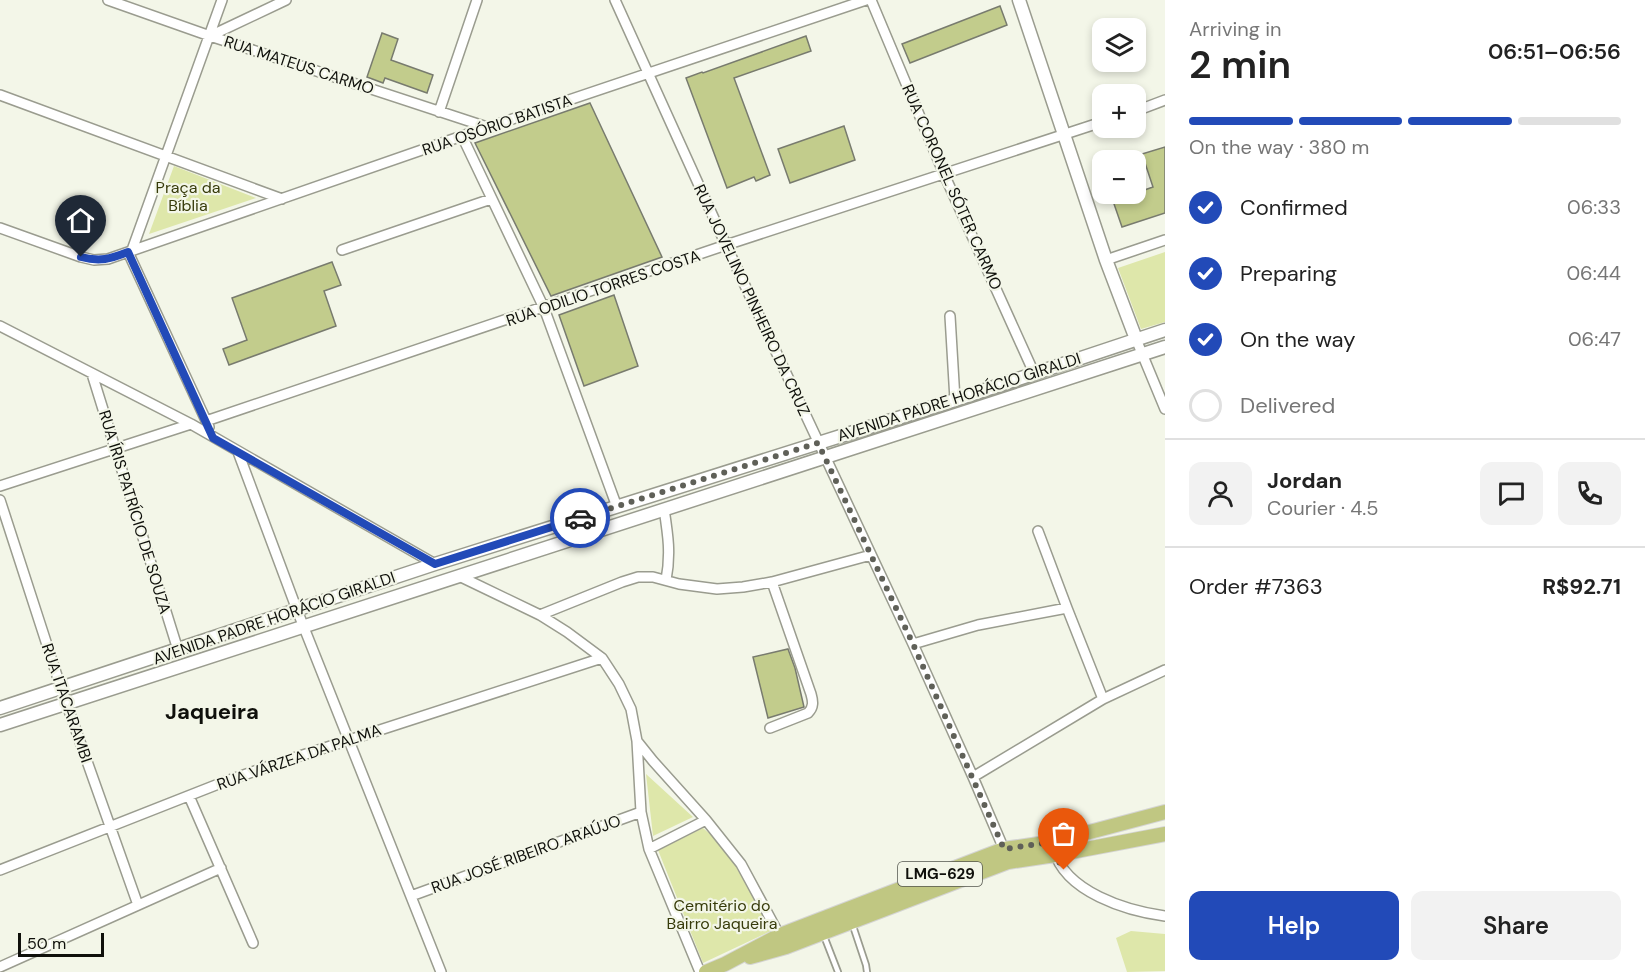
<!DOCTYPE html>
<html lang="en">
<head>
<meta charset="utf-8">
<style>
  :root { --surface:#fff; --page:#f2f2f2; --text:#222; --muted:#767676; --line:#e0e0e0; --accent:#224ab8 }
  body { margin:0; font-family:"DM Sans",sans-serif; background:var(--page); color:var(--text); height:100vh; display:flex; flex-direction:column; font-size:22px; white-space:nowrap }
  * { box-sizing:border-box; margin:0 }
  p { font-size:20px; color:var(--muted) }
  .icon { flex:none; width:33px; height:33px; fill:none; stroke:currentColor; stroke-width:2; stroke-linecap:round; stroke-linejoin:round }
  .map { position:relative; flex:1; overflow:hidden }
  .panel { display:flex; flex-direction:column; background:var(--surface); width:480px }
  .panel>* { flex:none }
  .buttons { position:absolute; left:1092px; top:18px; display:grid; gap:12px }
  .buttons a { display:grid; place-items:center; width:54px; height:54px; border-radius:12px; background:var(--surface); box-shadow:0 3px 9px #0003; font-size:30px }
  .scale { position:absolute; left:18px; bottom:15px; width:86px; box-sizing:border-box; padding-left:6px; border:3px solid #0f100b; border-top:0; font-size:16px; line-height:21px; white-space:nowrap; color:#0f100b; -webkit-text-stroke:4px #f3f6e8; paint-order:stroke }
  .pin { position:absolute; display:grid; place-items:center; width:51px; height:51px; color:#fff; margin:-62px -26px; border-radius:50% 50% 50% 0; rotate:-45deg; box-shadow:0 0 6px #0007 }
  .pin .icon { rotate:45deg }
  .courier { position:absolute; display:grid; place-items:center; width:60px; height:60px; margin:-30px; border:4px solid #224ab8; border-radius:50%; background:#fff; color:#222; box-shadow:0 2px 8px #0007 }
  .headline em { font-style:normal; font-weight:600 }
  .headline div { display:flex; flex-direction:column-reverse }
  .headline { display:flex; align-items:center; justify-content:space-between; height:102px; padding:0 24px }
  h1 { font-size:39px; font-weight:600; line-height:45px }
  .bar { display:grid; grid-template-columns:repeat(4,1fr); gap:9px 6px; align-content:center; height:72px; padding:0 24px }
  .bar i { height:8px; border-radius:4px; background:var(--line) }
  .bar .active { background:var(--accent) }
  .bar p { grid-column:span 4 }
  .line { display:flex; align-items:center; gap:15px; padding:0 24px; border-top:2px solid var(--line) }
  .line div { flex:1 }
  .round { display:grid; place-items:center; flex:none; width:63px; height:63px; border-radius:12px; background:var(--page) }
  ol { padding:0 24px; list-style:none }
  li { display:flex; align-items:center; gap:18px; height:66px }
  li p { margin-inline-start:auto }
  li .icon { padding:6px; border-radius:50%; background:var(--accent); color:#fff; stroke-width:4 }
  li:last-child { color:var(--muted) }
  li i { width:33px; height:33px; border:3px solid var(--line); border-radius:50% }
  .action { display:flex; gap:12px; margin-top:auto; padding:12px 24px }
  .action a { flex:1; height:69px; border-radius:12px; background:var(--accent); color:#fff; font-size:24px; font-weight:600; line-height:69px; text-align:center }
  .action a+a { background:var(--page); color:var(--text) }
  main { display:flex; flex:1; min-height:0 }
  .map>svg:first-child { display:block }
  .green { fill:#dee7aa }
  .building { fill:#c2cc8c; stroke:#787b6e; stroke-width:1.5 }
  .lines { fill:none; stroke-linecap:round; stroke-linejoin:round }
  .lane-casing { stroke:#9a9c8f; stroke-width:8 }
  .street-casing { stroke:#9a9c8f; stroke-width:12 }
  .secondary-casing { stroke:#9a9c8f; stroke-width:15 }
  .primary-casing { stroke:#d4d4d3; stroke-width:16 }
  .lane { stroke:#fff; stroke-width:4.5 }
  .street { stroke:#fff; stroke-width:9 }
  .secondary { stroke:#fff; stroke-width:12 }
  .primary { stroke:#c0c782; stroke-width:14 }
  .done { stroke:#5f6058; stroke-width:6; stroke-dasharray:0 10.8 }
  .route { stroke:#224ab8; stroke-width:8 }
  .labels { text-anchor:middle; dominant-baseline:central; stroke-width:4.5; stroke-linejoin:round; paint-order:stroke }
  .shield { fill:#f3f6e8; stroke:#53554d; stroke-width:1.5 }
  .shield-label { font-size:15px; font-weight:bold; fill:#0f100b }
  .street-label { font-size:16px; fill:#0f100b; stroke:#f3f6e8 }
  .park-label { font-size:16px; fill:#373b0a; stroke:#f3f6e8 }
  .district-label { font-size:22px; font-weight:bold; fill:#0f100b; stroke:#f3f6e8 }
</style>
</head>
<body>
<main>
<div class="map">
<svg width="1165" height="972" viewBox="0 0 1165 972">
  <rect width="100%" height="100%" fill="#f3f6e8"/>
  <path class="green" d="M174,166L256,198L149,234Z
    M1165,252V322L1141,329L1118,268Z
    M646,774L693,817L653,836Z
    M703,828L726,848L771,931L703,963L658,850Z
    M1131,931L1165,934V971L1127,972L1116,938Z"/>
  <path class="building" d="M1000,6L1007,25L910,63L902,44Z
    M382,33L398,39L391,60L433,75L427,93L385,78L383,83L367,77Z
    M806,36L811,51L734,78L770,175L756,181L754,177L727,188L686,78L702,72L703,73Z
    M590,103L662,257L551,296L475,143Z
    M844,126L855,160L790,183L778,149Z
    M1165,147V213L1122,227L1113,201L1153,187L1142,154Z
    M332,262L341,285L324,291L336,326L229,365L223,349L247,340L232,298Z
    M614,295L638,366L584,386L559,315Z
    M788,649L795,668L804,707L768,718L753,657Z"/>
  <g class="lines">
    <defs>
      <path id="lane" d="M852,923L866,965L867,972
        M824,936L838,972"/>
      <path id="street" d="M108,0L210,36L490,128
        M615,0L726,245L913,644L973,777L1006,854
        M871,0L944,174L1034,373
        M210,36L286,0
        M0,95L282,199
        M1136,111L1165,100
        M439,112L477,0
        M462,136L544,308L617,507
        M0,228L81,257L94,260L108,259L462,136L866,0
        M132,250L222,0
        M342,250L491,199
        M128,252L209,427
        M1106,260L1165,240
        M950,316L955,400
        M0,326L191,424L435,564
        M1136,339L1165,409
        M92,374L178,650
        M206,421L726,245L1102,122
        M238,452L297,610L441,972
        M0,486L191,424
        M0,500L61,688L138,905
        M664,509C668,535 671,554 666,580
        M1038,531L1067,608L1103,699
        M459,576L540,615L567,632L602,658L619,684L631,709L637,741L653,761L706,820L741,864L782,940
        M540,615L622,582L638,577H653L679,584L717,589L743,587L772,582L871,555
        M913,644L978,625L1067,608
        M770,728L808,713C814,707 813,701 811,694L772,582
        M637,741L641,812L649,849L700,972
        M973,777L1103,699L1165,670
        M189,796L253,943
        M649,849L706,820
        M1054,850C1065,892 1127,911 1165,916
        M0,870L221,783L272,765L602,658
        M411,896L641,812
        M0,967L221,868"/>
      <path id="secondary" d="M1019,0L1106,260L1136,339
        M0,708L435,564L955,400L1165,330
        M0,725L1165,347"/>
      <path id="primary" d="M750,957L786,947L1008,862L1055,855L1165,834
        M706,972L725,964L780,935L1004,849L1052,842L1165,812"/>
    </defs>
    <use href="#lane" class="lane-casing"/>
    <use href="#street" class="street-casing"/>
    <use href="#secondary" class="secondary-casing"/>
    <use href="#primary" class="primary-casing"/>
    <use href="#lane" class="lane"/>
    <use href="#street" class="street"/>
    <use href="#secondary" class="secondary"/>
    <use href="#primary" class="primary"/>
  </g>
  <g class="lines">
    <path class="done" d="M580,518L818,443L913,644L1004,849L1052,842L1055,855L1064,870"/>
    <path class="route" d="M81,257C100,262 110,259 128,252L213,438L435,564L580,518"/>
  </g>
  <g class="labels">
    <rect class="shield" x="898" y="862" width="84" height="24" rx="4.5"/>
    <g class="shield-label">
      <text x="940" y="874">LMG-629</text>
    </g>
    <g class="street-label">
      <text transform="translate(299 65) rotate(18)">RUA MATEUS CARMO</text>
      <text transform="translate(497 125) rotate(-19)">RUA OSÓRIO BATISTA</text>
      <text transform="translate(952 187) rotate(66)">RUA CORONEL SÓTER CARMO</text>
      <text transform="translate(603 288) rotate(-19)">RUA ODILIO TORRES COSTA</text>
      <text transform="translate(752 300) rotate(65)">RUA JOVELINO PINHEIRO DA CRUZ</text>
      <text transform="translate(959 397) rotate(-18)">AVENIDA PADRE HORÁCIO GIRALDI</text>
      <text transform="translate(135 512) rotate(73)">RUA ÍRIS PATRÍCIO DE SOUZA</text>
      <text transform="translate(274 618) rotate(-19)">AVENIDA PADRE HORÁCIO GIRALDI</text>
      <text transform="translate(67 703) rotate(71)">RUA ITACARAMBI</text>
      <text transform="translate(299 757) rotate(-19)">RUA VÁRZEA DA PALMA</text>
      <text transform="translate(526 854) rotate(-20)">RUA JOSÉ RIBEIRO ARAÚJO</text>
    </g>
    <g class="park-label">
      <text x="188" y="187">Praça da<tspan x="188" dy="18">Bíblia</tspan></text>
      <text x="722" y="905">Cemitério do<tspan x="722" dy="18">Bairro Jaqueira</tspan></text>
    </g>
    <g class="district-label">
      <text x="212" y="711">Jaqueira</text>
    </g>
  </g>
</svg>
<div class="buttons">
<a><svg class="icon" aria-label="layers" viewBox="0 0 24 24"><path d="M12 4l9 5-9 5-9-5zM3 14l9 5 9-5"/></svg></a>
<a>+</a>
<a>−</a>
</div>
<div class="scale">50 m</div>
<div class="pin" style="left:1064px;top:870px;background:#ea580c"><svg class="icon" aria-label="bag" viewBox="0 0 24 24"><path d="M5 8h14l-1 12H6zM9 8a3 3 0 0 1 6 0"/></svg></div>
<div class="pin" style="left:81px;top:257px;background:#1f2937"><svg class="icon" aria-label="home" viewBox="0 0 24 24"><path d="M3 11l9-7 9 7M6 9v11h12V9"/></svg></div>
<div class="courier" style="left:580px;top:518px"><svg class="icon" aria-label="car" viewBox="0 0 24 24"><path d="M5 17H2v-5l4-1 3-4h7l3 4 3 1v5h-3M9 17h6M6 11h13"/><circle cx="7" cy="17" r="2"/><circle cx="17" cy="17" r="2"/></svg></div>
</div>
<section class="panel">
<div class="headline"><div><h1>2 min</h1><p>Arriving in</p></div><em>06:51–06:56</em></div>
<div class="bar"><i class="active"></i><i class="active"></i><i class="active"></i><i></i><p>On the way · 380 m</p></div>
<ol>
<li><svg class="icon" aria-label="check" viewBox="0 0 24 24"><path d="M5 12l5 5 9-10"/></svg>Confirmed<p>06:33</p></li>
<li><svg class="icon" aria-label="check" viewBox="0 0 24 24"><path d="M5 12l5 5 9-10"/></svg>Preparing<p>06:44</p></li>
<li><svg class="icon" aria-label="check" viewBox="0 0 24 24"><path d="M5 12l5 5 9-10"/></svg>On the way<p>06:47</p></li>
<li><i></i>Delivered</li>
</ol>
<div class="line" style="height:108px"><a class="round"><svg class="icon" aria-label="person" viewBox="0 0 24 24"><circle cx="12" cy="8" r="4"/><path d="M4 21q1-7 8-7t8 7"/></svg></a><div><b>Jordan</b><p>Courier · 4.5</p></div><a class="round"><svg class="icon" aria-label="chat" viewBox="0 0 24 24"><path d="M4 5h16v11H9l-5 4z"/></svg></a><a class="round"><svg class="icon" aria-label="phone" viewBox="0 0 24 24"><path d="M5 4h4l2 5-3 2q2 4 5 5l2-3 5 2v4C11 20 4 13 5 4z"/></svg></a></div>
<div class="line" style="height:78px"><div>Order #7363</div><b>R$92.71</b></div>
<div class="action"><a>Help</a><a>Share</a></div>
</section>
</main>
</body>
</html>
